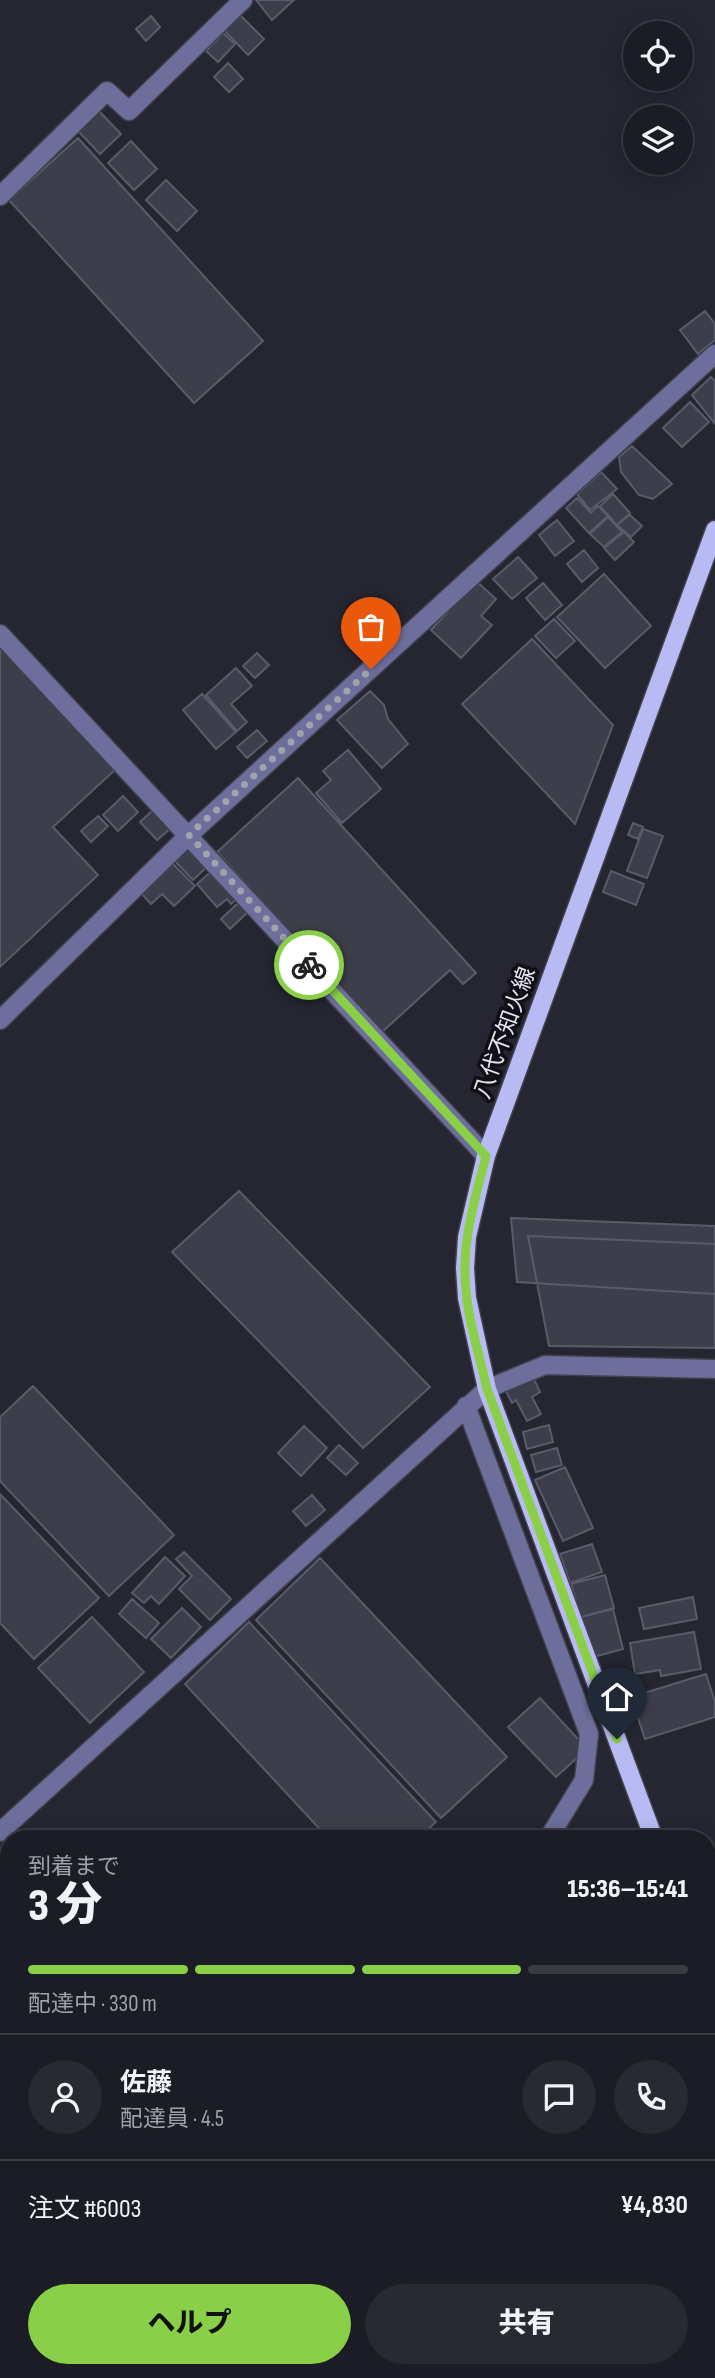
<!DOCTYPE html>
<html lang="ja">
<head>
<meta charset="utf-8">
<style>
  :root { --surface:#1c1c26; --page:#292932; --text:#f1f3f6; --muted:#a0a1a7; --line:#3a3a43; --accent:#89cf48 }
  body { margin:0; font-family:"Sofia Sans Condensed","Noto Sans JP",sans-serif; background:var(--page); color:var(--text); height:100vh; display:flex; flex-direction:column; font-size:26px; white-space:nowrap }
  * { box-sizing:border-box; margin:0 }
  p { font-size:23px; color:var(--muted) }
  .icon { flex:none; width:38px; height:38px; fill:none; stroke:currentColor; stroke-width:2; stroke-linecap:round; stroke-linejoin:round }
  .map { position:relative; flex:1; overflow:hidden }
  .panel { position:absolute; left:0px; top:1830px; width:716px; height:548px; display:flex; flex-direction:column; background:var(--surface); border-radius:28px 28px 0 0; box-shadow:0 4px 18px #0003,0 0 0 2px var(--line) }
  .panel>* { flex:none }
  .buttons { position:absolute; left:623px; top:21px; display:grid; gap:14px }
  .buttons a { display:grid; place-items:center; width:70px; height:70px; border-radius:50%; background:var(--surface); box-shadow:0 4px 18px #0003,0 0 0 2px var(--line); font-size:35px }
  .pin { position:absolute; display:grid; place-items:center; width:60px; height:60px; color:#fff; margin:-72px -30px; border-radius:50% 50% 50% 0; rotate:-45deg; box-shadow:0 0 7px #0007 }
  .pin .icon { rotate:45deg }
  .courier { position:absolute; display:grid; place-items:center; width:70px; height:70px; margin:-35px; border:5px solid #89cf48; border-radius:50%; background:#fff; color:#222; box-shadow:0 2px 9px #0007 }
  .head em { font-style:normal; font-weight:800 }
  .head div { display:flex; flex-direction:column-reverse }
  .head { display:flex; align-items:center; justify-content:space-between; height:119px; padding:0 28px }
  h1 { font-size:46px; font-weight:800; line-height:52px }
  .bar { display:grid; grid-template-columns:repeat(4,1fr); gap:10px 7px; align-content:center; height:84px; padding:0 28px }
  .bar i { height:9px; border-radius:5px; background:var(--line) }
  .bar .on { background:var(--accent) }
  .bar p { grid-column:span 4 }
  .line { display:flex; align-items:center; gap:18px; padding:0 28px; border-top:2px solid var(--line) }
  .line div { flex:1 }
  .round { display:grid; place-items:center; flex:none; width:74px; height:74px; border-radius:37px; background:var(--page) }
  .primary-button { display:flex; gap:14px; margin-top:auto; padding:14px 28px }
  .primary-button a { flex:1; height:80px; border-radius:42px; background:var(--accent); color:#111; font-size:28px; font-weight:800; line-height:80px; text-align:center }
  .primary-button a+a { background:var(--page); color:var(--text) }
  .map>svg:first-child { display:block }
  .lines { fill:none; stroke-linecap:round; stroke-linejoin:round }
  .stream { stroke:#140940; stroke-width:5 }
  .building { fill:#3d3e4b; stroke:#5a5b6a; stroke-width:2 }
  .minor-casing { stroke:#40414c; stroke-width:21 }
  .major-casing { stroke:#40414c; stroke-width:21 }
  .minor { stroke:#6d6e9c; stroke-width:18 }
  .major { stroke:#b8baf3; stroke-width:18 }
  .done { stroke:#a2a2ac; stroke-width:7; stroke-dasharray:0 12.6 }
  .route { stroke:#89cf48; stroke-width:9 }
  .labels { text-anchor:middle; dominant-baseline:central; stroke-width:7; stroke-linejoin:round; paint-order:stroke }
  .street-label { font-size:23px; fill:#e5e5ee; stroke:#0f0f15 }
</style>
</head>
<body>
<div class="map">
<svg width="715" height="2378" viewBox="0 0 715 2378">
  <rect width="100%" height="100%" fill="#252632"/>
  <g class="lines">
    <path class="stream" d="M0,2065L9,2074"/>
  </g>
  <path class="building" d="M256,0H294L272,20Z
    M240,15L264,39L248,55L224,30Z
    M151,16L160,27L146,41L136,29Z
    M223,33L235,44L218,62L206,51Z
    M228,63L243,79L229,92L214,77Z
    M97,109L121,134L100,154L76,129Z
    M78,138L263,341L194,403L9,200Z
    M131,141L157,169L134,190L108,163Z
    M166,180L197,211L177,231L146,200Z
    M705,311L715,324V340L698,354L680,330Z
    M711,377L715,381V424L692,395Z
    M690,402L709,422L682,447L663,428Z
    M632,446L672,484L653,499L639,495L621,472L619,457Z
    M601,472L617,489L590,510L577,494Z
    M613,494L630,513L617,525L600,506Z
    M577,498L591,513L598,506L608,516L589,533L566,508Z
    M630,515L642,526L631,537L617,525Z
    M608,517L622,532L604,547L590,534Z
    M557,520L574,541L555,556L539,535Z
    M624,532L634,542L615,560L604,548Z
    M584,550L598,568L582,582L567,564Z
    M518,557L537,578L512,599L493,579Z
    M604,574L651,626L605,668L557,617Z
    M476,581L496,599L481,616L492,625L461,658L431,630Z
    M543,583L562,605L545,620L526,598Z
    M554,619L575,641L556,658L535,636Z
    M532,639L613,725L575,824L462,704Z
    M0,645L116,769L53,827L98,875L0,967Z
    M257,653L269,665L255,678L243,666Z
    M236,668L252,686L231,704L247,722L237,731L206,695Z
    M370,691L384,705L388,719L408,744L382,768L337,720Z
    M202,694L236,732L216,749L183,710Z
    M257,730L267,741L247,758L237,747Z
    M348,750L381,789L342,823L316,793L331,780L323,771Z
    M298,778L476,973L463,984L450,970L381,1033L217,852Z
    M123,796L138,812L118,831L103,815Z
    M153,810L170,829L157,840L140,822Z
    M98,816L108,826L91,842L81,831Z
    M633,823L643,827L638,839L628,835Z
    M643,829L663,836L647,878L627,871Z
    M187,844L207,867L193,880L172,858Z
    M173,864L195,886L174,906L162,894L151,904L142,894Z
    M215,868L240,896L231,904L227,899L217,907L197,884Z
    M611,871L644,884L636,905L603,892Z
    M240,901L250,910L230,929L221,919Z
    M239,1191L430,1387L363,1448L172,1252Z
    M511,1218L715,1226V1294L517,1282Z
    M528,1236L715,1244V1348L549,1346Z
    M533,1377L540,1392L532,1397L541,1414L527,1421L516,1400L512,1403L506,1391Z
    M33,1386L174,1535L109,1596L0,1481V1417Z
    M549,1425L553,1442L527,1449L523,1432Z
    M304,1426L327,1448L301,1476L278,1453Z
    M339,1445L358,1463L346,1475L327,1458Z
    M557,1448L562,1465L536,1472L531,1455Z
    M565,1467L593,1528L563,1541L535,1480Z
    M0,1494L99,1598L34,1659L0,1623Z
    M312,1495L325,1510L306,1526L293,1511Z
    M592,1544L602,1572L570,1583L560,1554Z
    M184,1552L231,1599L210,1620L179,1589L192,1576L176,1559Z
    M165,1557L185,1576L159,1604L151,1596L144,1603L132,1593Z
    M320,1558L507,1757L441,1818L256,1620Z
    M605,1575L614,1608L581,1617L571,1584Z
    M693,1597L697,1619L644,1629L639,1608Z
    M132,1599L159,1623L146,1638L119,1614Z
    M182,1608L201,1627L171,1658L151,1639Z
    M613,1609L623,1649L597,1656L585,1635L581,1617Z
    M92,1617L144,1672L90,1723L38,1668Z
    M249,1622L436,1822L417,1839H329L185,1684Z
    M694,1632L701,1669L661,1676L660,1670L635,1674L630,1643Z
    M706,1674L715,1702V1717L645,1739L631,1697Z
    M540,1698L580,1741L579,1756L556,1777L508,1727Z
    M0,1918L9,1928V2064L0,2056Z
    M707,2121L715,2130V2376L687,2378L679,2370H707Z
    M9,2243V2323L0,2331V2251Z
    M67,2370H97L102,2375L99,2378H75Z
    M101,2370H130L138,2378H110Z
    M135,2370H165L173,2378H144Z
    M171,2370H200L208,2378H179Z
    M345,2370H377L380,2373L375,2378H352Z"/>
  <g class="lines">
    <defs>
      <path id="minor" d="M0,196L107,91L129,111L243,0
        M0,634L486,1156
        M0,1020L189,835L715,354
        M466,1406L589,1734L584,1780L548,1839
        M0,1832L487,1389L545,1365L715,1369
        M707,2008L715,2011
        M0,2092L9,2102
        M257,2370L265,2378
        M285,2378L294,2370"/>
      <path id="major" d="M654,1839L487,1389L467,1298L465,1268L467,1237L486,1156L715,530
        M707,1949L715,1965"/>
    </defs>
    <use href="#minor" class="minor-casing"/>
    <use href="#major" class="major-casing"/>
    <use href="#minor" class="minor"/>
    <use href="#major" class="major"/>
  </g>
  <g class="lines">
    <path class="done" d="M309,965L189,835L371,669"/>
    <path class="route" d="M309,965L486,1156C477,1192 465,1230 465,1267C464,1308 478,1349 487,1389L617,1739"/>
  </g>
  <g class="labels">
    <g class="street-label">
      <text transform="translate(505 1033) rotate(-70)">八代不知火線</text>
    </g>
  </g>
</svg>
<div class="buttons">
<a><svg class="icon" aria-label="locate" viewBox="0 0 24 24"><circle cx="12" cy="12" r="6"/><path d="M12 2v4M12 18v4M2 12h4M18 12h4"/></svg></a>
<a><svg class="icon" aria-label="layers" viewBox="0 0 24 24"><path d="M12 4l9 5-9 5-9-5zM3 14l9 5 9-5"/></svg></a>
</div>
<div class="pin" style="left:371px;top:669px;background:#ea580c"><svg class="icon" aria-label="bag" viewBox="0 0 24 24"><path d="M5 8h14l-1 12H6zM9 8a3 3 0 0 1 6 0"/></svg></div>
<div class="pin" style="left:617px;top:1739px;background:#1f2937"><svg class="icon" aria-label="home" viewBox="0 0 24 24"><path d="M3 11l9-7 9 7M6 9v11h12V9"/></svg></div>
<div class="courier" style="left:309px;top:965px"><svg class="icon" aria-label="bike" viewBox="0 0 24 24"><circle cx="6" cy="16" r="4"/><circle cx="18" cy="16" r="4"/><path d="M6 16l4-8h5l3 8M10 8l3 8H6M13 5h3"/></svg></div>
<section class="panel">
<div class="head"><div><h1>3 分</h1><p>到着まで</p></div><em>15:36–15:41</em></div>
<div class="bar"><i class="on"></i><i class="on"></i><i class="on"></i><i></i><p>配達中 · 330 m</p></div>
<div class="line" style="height:126px"><a class="round"><svg class="icon" aria-label="person" viewBox="0 0 24 24"><circle cx="12" cy="8" r="4"/><path d="M4 21q1-7 8-7t8 7"/></svg></a><div><b>佐藤</b><p>配達員 · 4.5</p></div><a class="round"><svg class="icon" aria-label="chat" viewBox="0 0 24 24"><path d="M4 5h16v11H9l-5 4z"/></svg></a><a class="round"><svg class="icon" aria-label="phone" viewBox="0 0 24 24"><path d="M5 4h4l2 5-3 2q2 4 5 5l2-3 5 2v4C11 20 4 13 5 4z"/></svg></a></div>
<div class="line" style="height:91px"><div>注文 #6003</div><b>¥4,830</b></div>
<div class="primary-button"><a>ヘルプ</a><a>共有</a></div>
</section>
</div>
</body>
</html>
